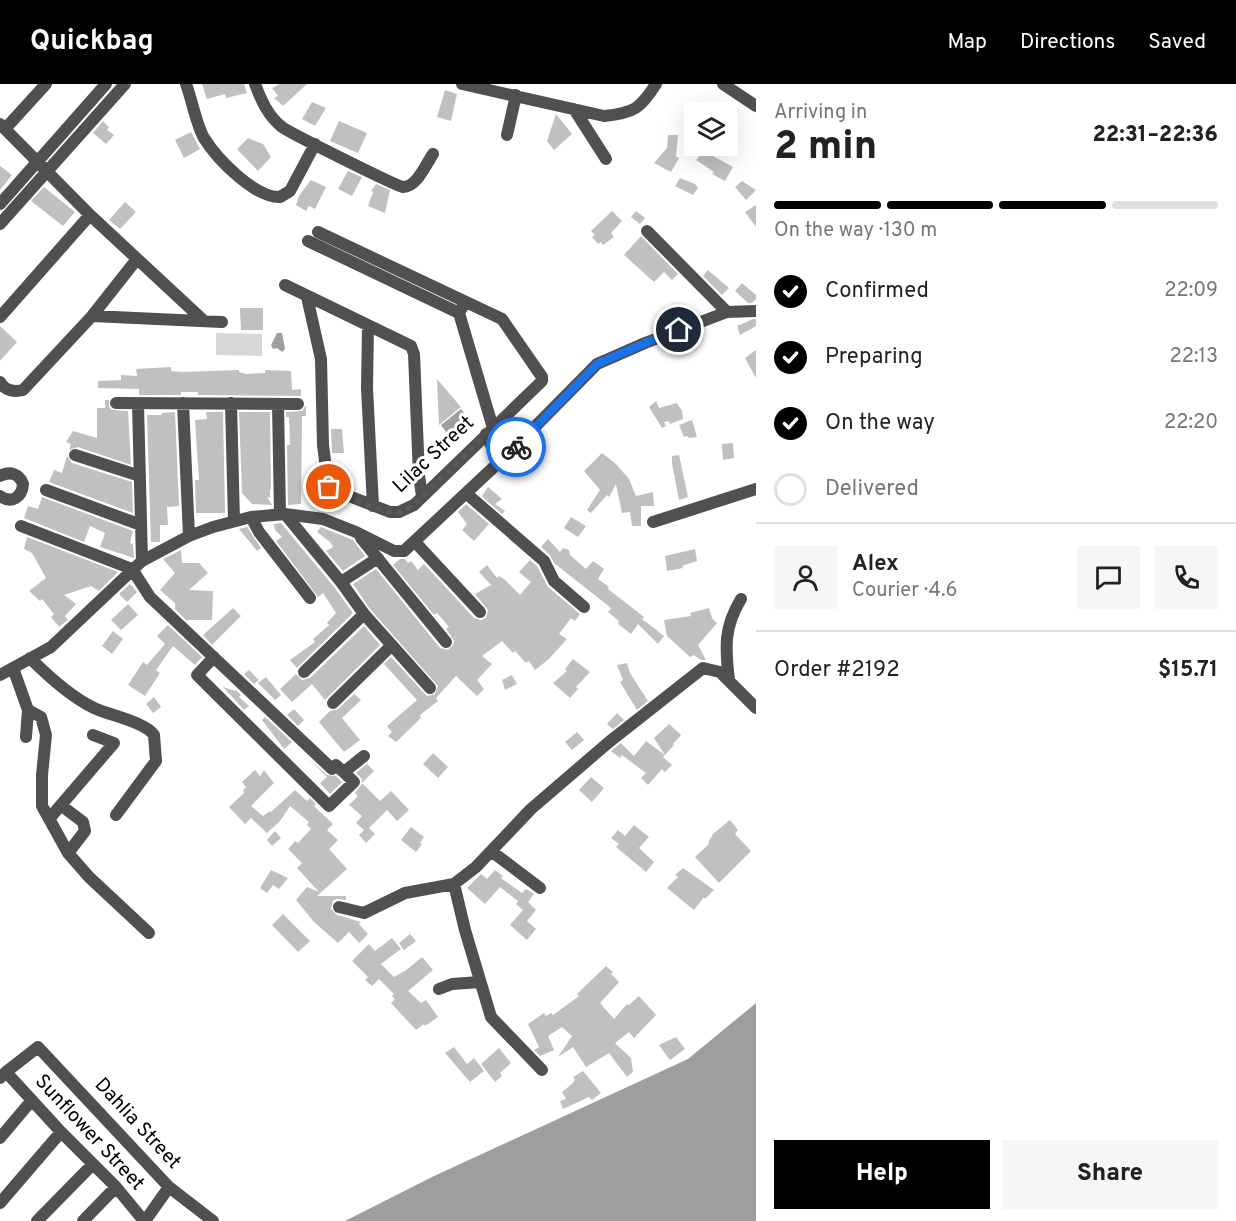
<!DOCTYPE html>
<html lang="en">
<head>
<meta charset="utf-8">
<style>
  :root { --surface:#fff; --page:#f6f6f6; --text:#222; --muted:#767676; --line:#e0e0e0; --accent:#000 }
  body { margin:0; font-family:Overpass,sans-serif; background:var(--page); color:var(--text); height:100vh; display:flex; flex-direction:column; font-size:22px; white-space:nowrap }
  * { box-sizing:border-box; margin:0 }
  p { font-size:20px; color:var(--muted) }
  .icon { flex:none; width:33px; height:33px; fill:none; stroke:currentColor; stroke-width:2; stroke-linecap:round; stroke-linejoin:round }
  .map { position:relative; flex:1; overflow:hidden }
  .drawer { display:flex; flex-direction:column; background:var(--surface); width:480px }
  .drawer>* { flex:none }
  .tools { position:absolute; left:684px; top:18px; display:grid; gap:12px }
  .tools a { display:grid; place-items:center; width:54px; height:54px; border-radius:0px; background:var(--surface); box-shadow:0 6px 24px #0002; font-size:30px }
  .pin { position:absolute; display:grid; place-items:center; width:51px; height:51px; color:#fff; margin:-26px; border:3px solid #fff; border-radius:50%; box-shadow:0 2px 6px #0007 }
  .courier { position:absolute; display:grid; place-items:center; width:60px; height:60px; margin:-30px; border:4px solid #1a73e8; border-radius:50%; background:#fff; color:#222; box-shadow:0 2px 8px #0007 }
  .overview em { font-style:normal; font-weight:800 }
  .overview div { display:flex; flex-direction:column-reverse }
  .overview { display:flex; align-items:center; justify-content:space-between; height:102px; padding:0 18px }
  h1 { font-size:39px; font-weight:800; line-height:45px }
  .bar { display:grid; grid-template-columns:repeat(4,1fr); gap:9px 6px; align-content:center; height:72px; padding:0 18px }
  .bar i { height:8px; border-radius:4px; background:var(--line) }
  .bar .active { background:var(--accent) }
  .bar p { grid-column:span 4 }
  .line { display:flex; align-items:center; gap:15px; padding:0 18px; border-top:2px solid var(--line) }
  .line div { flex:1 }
  .round { display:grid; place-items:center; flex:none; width:63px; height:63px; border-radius:0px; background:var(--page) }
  ol { padding:0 18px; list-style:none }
  li { display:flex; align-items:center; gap:18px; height:66px }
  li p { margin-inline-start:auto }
  li .icon { padding:6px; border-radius:50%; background:var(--accent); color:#fff; stroke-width:4 }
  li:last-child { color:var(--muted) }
  li i { width:33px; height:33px; border:3px solid var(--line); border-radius:50% }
  .button { display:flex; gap:12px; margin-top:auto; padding:12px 18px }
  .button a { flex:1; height:69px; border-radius:0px; background:var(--accent); color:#fff; font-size:24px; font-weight:800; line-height:69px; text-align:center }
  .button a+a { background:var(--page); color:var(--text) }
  header { display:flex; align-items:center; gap:36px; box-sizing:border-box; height:84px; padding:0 30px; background:var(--accent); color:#fff }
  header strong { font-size:28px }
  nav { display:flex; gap:33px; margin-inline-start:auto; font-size:21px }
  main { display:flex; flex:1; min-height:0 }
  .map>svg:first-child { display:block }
  .green { fill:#d7d7d7 }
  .water { fill:#9e9e9e }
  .building { fill:#c0c0c0 }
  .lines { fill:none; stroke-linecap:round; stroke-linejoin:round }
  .minor { stroke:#505050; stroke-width:12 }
  .done { stroke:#595959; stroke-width:6; stroke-dasharray:0 10.8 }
  .route { stroke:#1a73e8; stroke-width:8 }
  .labels { text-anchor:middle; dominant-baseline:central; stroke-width:6; stroke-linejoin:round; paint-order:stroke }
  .street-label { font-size:20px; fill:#000; stroke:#fff }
</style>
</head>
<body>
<header>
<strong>Quickbag</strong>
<nav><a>Map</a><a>Directions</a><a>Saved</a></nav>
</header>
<main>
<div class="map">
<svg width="756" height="1137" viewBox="0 0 756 1137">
  <rect width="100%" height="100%" fill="#fff"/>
  <path class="green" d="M216,249L262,250V272L216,271Z"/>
  <path class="water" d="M277,249H282L285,265L282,268L277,264L273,265L271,261Z
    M461,325L467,333L447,349L441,341Z
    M756,919V1137H345L432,1093L688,975Z"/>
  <path class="building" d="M202,0H244L247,9L226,14L225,10L207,15Z
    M280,0H307L283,22L274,14L278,12L272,4Z
    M445,6L457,10L451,37L437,33Z
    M312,18L326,24L315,42L302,35Z
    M556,30L572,50L554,66L547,57Z
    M103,37L109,43L107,46L114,51L106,60L93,49Z
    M339,37L367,49L358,69L330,57Z
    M191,48L200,65L184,74L175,56Z
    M668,51H678L676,72L679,74L671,88L654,79L667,64Z
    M248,54L263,60L271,73L258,87L237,65Z
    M704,67L733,83L725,97L712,90L714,88L696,76Z
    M0,82L12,91L0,106Z
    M348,87L362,93L352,112L338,105Z
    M680,94L695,100L698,104L693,111L675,102Z
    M311,96L326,103L315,125L309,122L306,127L296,121L299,112Z
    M742,97L756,106L746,116L735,103Z
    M376,100L390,106L385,129L368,122L373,108L371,107Z
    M44,103L75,128L63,142L31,117Z
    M125,118L136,128L120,145L109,136Z
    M756,121V143L745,128Z
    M612,127L622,137L611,149L614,153L603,161L601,158L598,160L592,153L595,151L591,147Z
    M636,127L645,134L640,140L631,133Z
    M641,152L678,190L672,196L664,188L654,198L624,171Z
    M708,186L729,204L722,211L703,192Z
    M742,199L756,211V215L752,219H748L735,207Z
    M240,224H263V246H241Z
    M753,235H756V242L740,251L737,242Z
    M0,242L17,258L0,277Z
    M756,266V294L745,274Z
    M171,283V287L181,288L239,286V288L246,290L265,289V286L291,287L292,306L301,305V312L198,311V308H181V311H139V305L98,304V297L121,296V291L137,292L136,285Z
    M437,295L461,323L439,341Z
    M105,316H109V323L112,326L128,327L131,381L78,363L69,366L71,360L66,358L73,347L97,354V324H105Z
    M656,317L659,324L677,319L682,327L683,335L670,340L669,337L664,338L666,342L662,344L649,323Z
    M306,321V332H302L301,420L288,421L287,361H290L289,333H286V328L302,327Z
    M175,328L179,422L167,423L168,441H160V458H151L147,331H162V329Z
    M206,328H223L225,429H196L195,396H199L195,336L207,335Z
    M239,328H270L271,405L270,406V414L267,412L272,421L252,420L242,409Z
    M692,336L697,353L689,354L687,352L684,353L679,341Z
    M331,345H342L344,369H332Z
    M733,359L734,374L723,376L722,360Z
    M602,369L616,380L629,395L636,412L653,408L654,422H641V442H632L630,428L622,429L616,400L609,413L607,411L591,429L587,426L600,406L584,387Z
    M679,371L688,413L679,416L672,380V372Z
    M67,372L72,379L132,398L133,429L49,398L54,386L62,389Z
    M488,403L502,415L495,420L505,427L502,430L478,409L482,412Z
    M42,413L133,447L130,459L133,460L134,474L100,463L105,449L90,442L84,458L24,434L28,422L38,425Z
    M466,420L489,440L474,457L462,446L467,440L458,428Z
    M571,433L586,442L578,453L564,444Z
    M281,439L334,503L353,529L297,584L290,576L315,558L313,555L329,541L327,539L336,529L323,509L318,513L276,457L282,453L275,446L274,440Z
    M247,443L261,464L257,467L239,445Z
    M321,443L353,456L365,472L343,487L326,467L333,463L330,458L317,448Z
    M27,453L118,488L99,507L91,502L64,511L76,520L65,532L68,536L59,543L51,533L54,530L42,515L40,517L29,507L46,494L32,469L24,465Z
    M548,455L560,468L563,464L569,466L570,471L586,485L593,477L604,485L598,495L609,503L608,505L644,533L642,535L664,552L658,560L638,540L631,550L618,540L619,537L608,528L611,524L554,479L550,471L541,463Z
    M695,465L697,477L682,482L683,484L667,487L665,472Z
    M181,466L182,479H199L208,489L189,506L213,507L212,536H186L175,525V519L160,506L175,489L163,475Z
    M400,475H405L408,479L411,477L418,486L424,480L474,534L481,536L486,534L488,526L475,510L491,501L479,488L487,481L497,494L499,492L504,495L520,511L531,498L519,488L530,476L537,482L548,503L580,530L575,537L571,534L559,550L567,555L549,575L535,586L529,577L526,579L515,567L513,569L502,557L482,572L492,580L477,596L484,605L477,612L456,592L436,614L438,617L420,631L421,634L396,658L388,652L392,648L387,642L417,616L384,580L391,573L427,612L435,610L438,602L370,525L353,500L376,485L440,564L448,566L453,561L454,557L446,545L449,543L437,529L434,531L393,481Z
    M130,500L137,508L127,518L119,510Z
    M128,520L138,531L121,546L111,536Z
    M233,524L241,532L212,561L203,551Z
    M709,524L712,534L717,539L698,561L706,576H701L694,571L690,573L667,552L664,536L691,532L690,529Z
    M168,541L202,573L195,581L173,562L156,586L160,589L145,612L128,601L143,578L147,581L165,560L157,552Z
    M364,542L380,561L325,616L312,600L292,618L280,605L296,590L302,596L310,594Z
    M113,547L123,555L112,570L102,562Z
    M573,575L590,588L576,603L578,605L570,614L553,599L567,587L565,585Z
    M627,579L630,589L648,617L637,626L620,598L623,596L617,581Z
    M249,586L259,596L254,600L244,590Z
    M512,591L517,600L505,606L502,596Z
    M266,593L281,611L275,616L258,599Z
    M223,603L235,607L236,606L241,611L239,613L249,622L244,626Z
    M354,610L361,616L342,634L360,656L344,668L319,638L330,627L338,625Z
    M154,613L161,623L153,629L146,620Z
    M294,625L304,636L298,642L287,631Z
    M617,629L624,636L613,645L607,640Z
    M265,633L292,658L284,665L262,636Z
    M669,640L681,651L673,660L674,661L663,673L672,681L665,688L662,685L648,701L641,694L646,689L622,671L620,674L611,667L621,659L634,672L646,657L665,671L654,654Z
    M577,648L584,656L572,666L565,658Z
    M433,669L448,683L438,694L423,680Z
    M308,674L327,691L336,692L342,698L330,710L320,699L327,693Z
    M367,680L374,687L362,699L380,717L391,707L409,726L397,737L387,726L369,744L375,750L366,759L359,751L364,746L356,739L362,732L349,721L358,712L355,709L362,700V695L356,689Z
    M255,686L260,692L264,686L274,699L251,722L263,732L270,727L271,728L295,706L307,717L310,714L316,720L314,722L333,740L327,746L338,756L329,765L347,785L317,812H346V816L337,815L333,817L331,825L337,831L361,838L359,840L368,850L359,859L349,848L338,859L314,838L296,816L307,803L319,808L297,784L302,779L288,765L295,757L298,759L311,745L307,741L309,738L290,722L280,737L267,749L251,734L245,740L229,723L244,709L243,707L246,703L242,698Z
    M591,693L604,704L592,718L579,706Z
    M730,736L738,746L735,750L751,767L719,799L695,773L709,760L708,759L713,750Z
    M634,741L649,753L639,764L654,778L646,788L616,763L619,760L611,754L618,746L625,752Z
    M411,743L424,753L420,759L422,760L416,768L401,756Z
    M275,747L281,754L272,762L267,756Z
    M683,784L714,806L705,815L704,813L694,826L667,804L678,793L675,791Z
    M271,786L288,794L279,805L273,801L267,809L260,804Z
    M495,786L503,792L501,794L522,809L526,805L534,810L528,818L536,826L527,837L536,845L527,856L510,841L523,826L516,820L518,817L500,803L485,820L467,804L481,790L487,795Z
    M283,830L310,857L298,868L272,841Z
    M410,850L416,857L404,866L399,859Z
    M392,854L401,865L381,880L394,893L405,887L422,873L433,886L408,907L421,919L426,916L438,933L425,942L424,940L416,946L391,919L395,915L392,912L394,910L379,895L372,902L365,896L368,893L352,877L369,860L375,867Z
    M606,882L613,888L611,890L619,898L600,919L614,935L627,920L629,921L639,912L656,931L634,954L629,948L615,959L631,974L633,988L627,993L609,969L586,983L573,963L558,973L572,952L562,943L548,952L554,966L540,972L534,966L539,963L528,940L544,929L546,932L551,929L553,931L579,912L577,910Z
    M676,953L685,965L670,976L659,961Z
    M454,963L467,980L474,974L484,987L470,998L445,969Z
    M499,964L511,979L500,989L502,992L495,998L481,980Z
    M583,987L601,1009L592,1016L589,1013L563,1025L560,1017L566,1015L562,1008L573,999L575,995L573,993Z"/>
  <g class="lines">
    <path class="minor" d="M186,0C192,16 196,40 204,54C217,75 255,114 280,113L290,107L315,60
      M255,0C261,16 268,32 282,43C290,49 396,102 403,103C417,103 426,80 433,70
      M462,0L604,32C634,29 640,25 656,0
      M723,0L756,22
      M574,25L606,75
      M0,40L90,131L204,237
      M5,45L46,0
      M507,51L516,11
      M0,120L106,0
      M0,140L125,0
      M647,147L727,228
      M308,157L459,229
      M285,201L411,262L414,270L419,392L422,412
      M307,213L321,275L323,361L328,400L331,405L390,428H399L414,421L542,297V293L502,235L318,148
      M463,222L459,229L493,344
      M92,232L222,238
      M0,233L90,131
      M368,242L367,304L373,422
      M0,298C5,307 15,308 23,306L92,232L137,175
      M116,319L298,320
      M183,319L189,452
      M231,319L234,437
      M138,320L142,477
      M278,320L280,430
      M496,341L511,367
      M486,350L499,379
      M75,371L140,392
      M0,392C9,387 19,389 23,400C22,414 11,420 0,412
      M46,406L141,441
      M467,410L544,477L554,497L584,523
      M285,430L341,498L364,530L430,604
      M251,433L259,448L310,514
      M653,438L756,405
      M21,442L132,485L150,513L332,685L336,681L354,698L329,722L197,591L214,573
      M361,454L446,558
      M416,459L480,528
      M341,498L378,474
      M30,574C48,592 71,613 94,624C109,631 145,638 154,651L156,677L116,731
      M13,584L28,626L41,633L46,651L42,691V722L68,769L89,793L149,849
      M304,588L364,530
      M0,591L51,563L142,477L189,452L213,443L251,433L285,430L323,435L356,448L394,467H404L511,367L597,280L645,259L727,228L756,227
      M729,596C725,563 724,543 741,515
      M333,619L392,561
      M26,653L28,626
      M344,688L364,672
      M62,722L83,738L85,747L68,769
      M49,735L114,659L93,651
      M491,767L540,804
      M454,800L465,846L491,933L542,986
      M339,823L364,829L405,809L454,800L476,783L531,725L609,658L703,584L720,588L756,624
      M439,905L452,900L480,898
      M6,988L61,1048L116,1103L144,1137
      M0,994L6,988L38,963L169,1103L213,1137
      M0,1054L32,1016
      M0,1119L61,1048
      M37,1137L93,1080
      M83,1137L116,1103
      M145,1137L169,1103"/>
  </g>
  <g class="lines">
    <path class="done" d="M329,403C336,409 387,430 396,429C403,428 408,424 414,421L496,341L512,367L516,363"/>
    <path class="route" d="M516,363L597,280L645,259L679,246"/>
  </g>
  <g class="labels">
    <g class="street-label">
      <text transform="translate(434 371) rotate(-43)">Lilac Street</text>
      <text transform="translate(137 1040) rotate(47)">Dahlia Street</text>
      <text transform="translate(89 1049) rotate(47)">Sunflower Street</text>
    </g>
  </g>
</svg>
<div class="tools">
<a><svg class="icon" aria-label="layers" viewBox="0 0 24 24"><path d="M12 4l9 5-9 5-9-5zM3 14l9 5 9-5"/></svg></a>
</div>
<div class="pin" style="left:329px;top:403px;background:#ea580c"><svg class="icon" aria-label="bag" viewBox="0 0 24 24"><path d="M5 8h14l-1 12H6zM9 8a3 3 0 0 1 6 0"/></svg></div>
<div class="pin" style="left:679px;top:246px;background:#1f2937"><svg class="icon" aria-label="home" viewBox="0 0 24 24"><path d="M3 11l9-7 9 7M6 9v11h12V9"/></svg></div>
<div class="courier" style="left:516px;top:363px"><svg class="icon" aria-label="bike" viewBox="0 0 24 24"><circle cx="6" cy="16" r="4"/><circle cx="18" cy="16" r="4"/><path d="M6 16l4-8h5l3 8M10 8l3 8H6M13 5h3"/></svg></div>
</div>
<section class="drawer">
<div class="overview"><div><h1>2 min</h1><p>Arriving in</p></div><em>22:31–22:36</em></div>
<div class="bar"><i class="active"></i><i class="active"></i><i class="active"></i><i></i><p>On the way · 130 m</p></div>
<ol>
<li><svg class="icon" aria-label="check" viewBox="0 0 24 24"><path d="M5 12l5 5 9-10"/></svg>Confirmed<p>22:09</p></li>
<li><svg class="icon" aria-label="check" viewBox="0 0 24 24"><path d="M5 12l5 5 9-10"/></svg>Preparing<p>22:13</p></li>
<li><svg class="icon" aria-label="check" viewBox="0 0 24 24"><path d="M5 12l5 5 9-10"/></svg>On the way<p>22:20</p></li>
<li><i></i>Delivered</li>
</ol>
<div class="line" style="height:108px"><a class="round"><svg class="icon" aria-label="person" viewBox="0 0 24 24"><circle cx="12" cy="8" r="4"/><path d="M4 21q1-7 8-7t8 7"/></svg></a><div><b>Alex</b><p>Courier · 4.6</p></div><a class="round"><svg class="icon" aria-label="chat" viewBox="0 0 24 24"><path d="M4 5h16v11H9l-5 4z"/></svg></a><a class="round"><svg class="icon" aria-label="phone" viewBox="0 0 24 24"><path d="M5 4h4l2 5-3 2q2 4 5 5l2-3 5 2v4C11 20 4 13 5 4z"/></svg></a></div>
<div class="line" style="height:78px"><div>Order #2192</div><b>$15.71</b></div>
<div class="button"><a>Help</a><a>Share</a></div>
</section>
</main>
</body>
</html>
